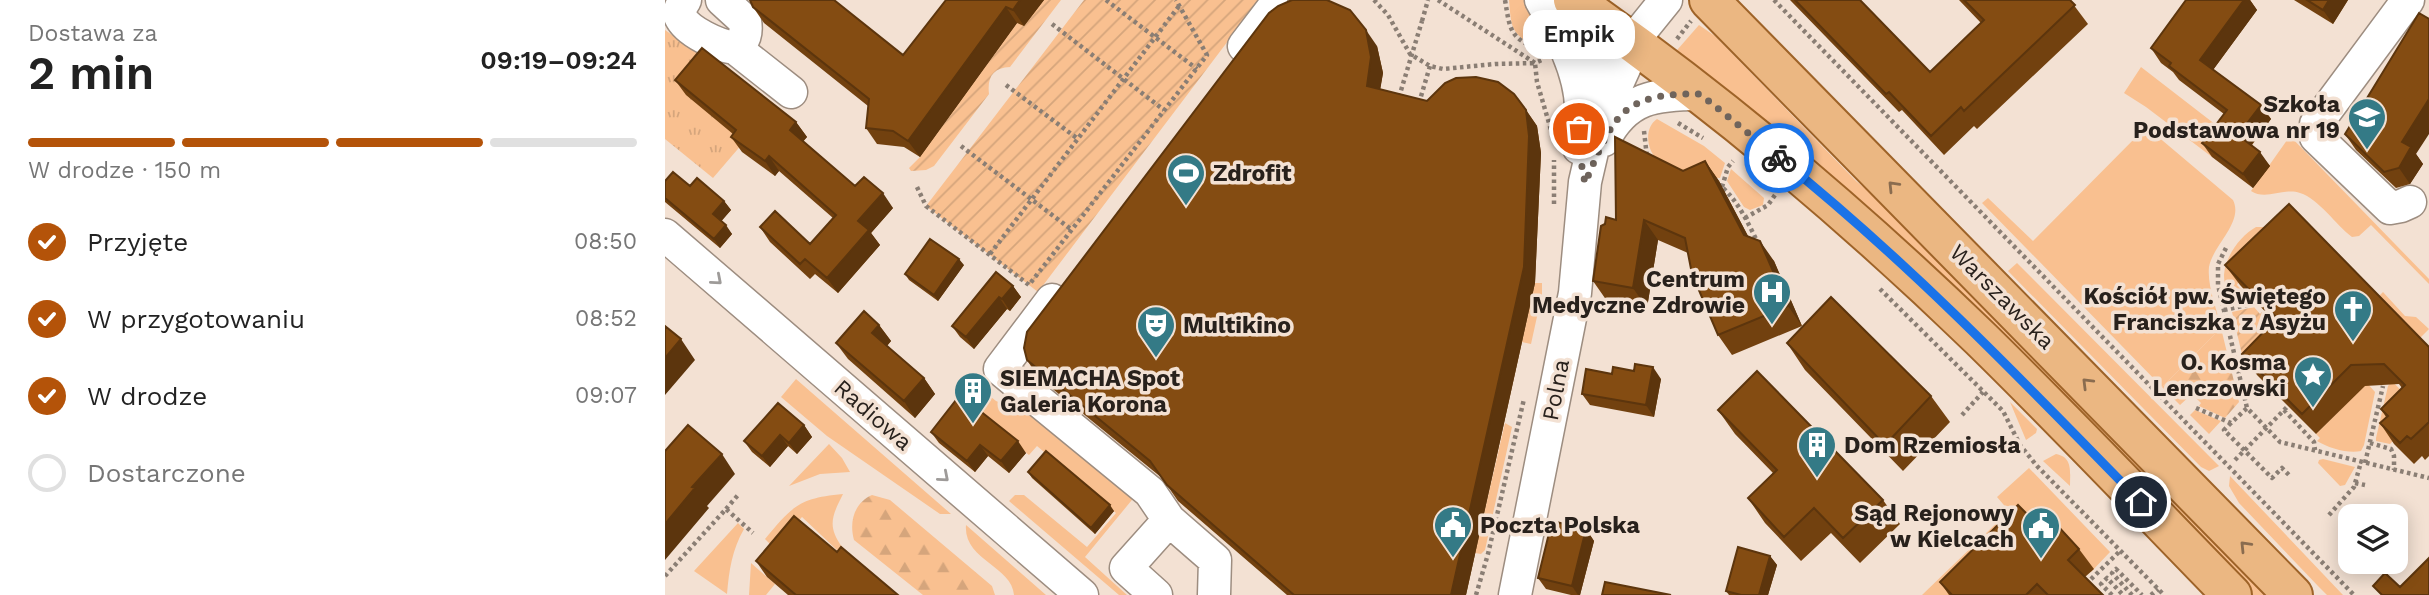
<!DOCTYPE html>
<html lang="pl">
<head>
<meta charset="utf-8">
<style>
  :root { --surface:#fff; --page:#f6f6f6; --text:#222; --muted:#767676; --line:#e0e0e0; --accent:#b45309 }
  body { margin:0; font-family:"Work Sans",sans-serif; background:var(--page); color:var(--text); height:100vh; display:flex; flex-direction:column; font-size:26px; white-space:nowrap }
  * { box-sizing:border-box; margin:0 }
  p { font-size:23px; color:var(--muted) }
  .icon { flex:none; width:38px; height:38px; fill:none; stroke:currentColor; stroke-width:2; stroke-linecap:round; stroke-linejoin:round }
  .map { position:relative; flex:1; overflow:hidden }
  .details { display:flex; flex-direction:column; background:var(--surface); width:665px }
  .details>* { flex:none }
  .controls { position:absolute; left:1673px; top:504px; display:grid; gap:14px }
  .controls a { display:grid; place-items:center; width:70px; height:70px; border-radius:14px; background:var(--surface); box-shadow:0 4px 18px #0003; font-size:35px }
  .pin { position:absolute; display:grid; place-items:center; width:60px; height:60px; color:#fff; margin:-30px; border:4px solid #fff; border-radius:50%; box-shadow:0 2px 7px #0007 }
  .courier { position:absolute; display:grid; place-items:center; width:70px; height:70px; margin:-35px; border:5px solid #1a73e8; border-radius:50%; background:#fff; color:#222; box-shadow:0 2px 9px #0007 }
  .bubble { position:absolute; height:49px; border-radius:21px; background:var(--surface); box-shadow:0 4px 18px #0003; font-size:23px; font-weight:600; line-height:49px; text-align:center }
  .overview em { font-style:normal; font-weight:600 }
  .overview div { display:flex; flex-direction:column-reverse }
  .overview { display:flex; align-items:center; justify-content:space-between; height:119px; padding:0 28px }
  h1 { font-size:46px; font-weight:600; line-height:52px }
  .bar { display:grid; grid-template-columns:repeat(4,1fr); gap:10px 7px; align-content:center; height:84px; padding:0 28px }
  .bar i { height:9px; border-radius:5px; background:var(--line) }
  .bar .on { background:var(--accent) }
  .bar p { grid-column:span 4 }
  ol { padding:0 28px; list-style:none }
  li { display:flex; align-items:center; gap:21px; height:77px }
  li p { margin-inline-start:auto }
  li .icon { padding:7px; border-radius:50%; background:var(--accent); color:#fff; stroke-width:4 }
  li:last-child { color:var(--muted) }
  li i { width:38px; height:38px; border:4px solid var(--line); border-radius:50% }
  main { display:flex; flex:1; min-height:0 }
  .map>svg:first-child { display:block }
  .grass { fill:#f9c090 }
  .forest { fill:url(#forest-firs) }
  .park { fill:url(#park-tufts) }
  .garden { fill:url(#garden-furrows) }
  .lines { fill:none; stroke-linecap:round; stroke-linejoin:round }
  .minor-casing { stroke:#9d8d80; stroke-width:35 }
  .major-casing { stroke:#9e6328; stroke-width:42 }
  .path { stroke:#8a7e74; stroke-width:4.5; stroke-dasharray:3.5 3.5; stroke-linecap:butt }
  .minor { stroke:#fff; stroke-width:32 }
  .major { stroke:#ebb782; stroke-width:38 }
  .path-bridge { stroke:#8a7e74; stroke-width:4.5; stroke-dasharray:3.5 3.5; stroke-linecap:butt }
  .wall { fill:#72410f }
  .shaded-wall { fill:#5c350d }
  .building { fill:#844c12; stroke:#5c350d; stroke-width:2 }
  .oneway { stroke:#8a6c4f }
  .oneway2 { stroke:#9e9b99 }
  .done { stroke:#6f645c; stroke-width:7; stroke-dasharray:0 12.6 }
  .route { stroke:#1a73e8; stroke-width:9 }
  .labels { text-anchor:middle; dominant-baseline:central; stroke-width:7; stroke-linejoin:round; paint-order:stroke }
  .poi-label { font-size:23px; font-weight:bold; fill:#28211c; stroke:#f3e1d3; text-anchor:end }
  .street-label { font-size:23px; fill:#28211c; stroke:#f3e1d3 }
</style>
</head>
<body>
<main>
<section class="details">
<div class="overview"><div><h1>2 min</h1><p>Dostawa za</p></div><em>09:19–09:24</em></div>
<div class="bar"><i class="on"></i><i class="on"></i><i class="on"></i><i></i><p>W drodze · 150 m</p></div>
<ol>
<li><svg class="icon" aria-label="check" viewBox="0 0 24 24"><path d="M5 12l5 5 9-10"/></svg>Przyjęte<p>08:50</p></li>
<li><svg class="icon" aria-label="check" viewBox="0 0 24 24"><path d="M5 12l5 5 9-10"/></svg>W przygotowaniu<p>08:52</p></li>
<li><svg class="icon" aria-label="check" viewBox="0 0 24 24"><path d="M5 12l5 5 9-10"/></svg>W drodze<p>09:07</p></li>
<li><i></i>Dostarczone</li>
</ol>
</section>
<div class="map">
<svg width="1764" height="595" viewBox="0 0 1764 595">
  <defs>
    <pattern id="forest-firs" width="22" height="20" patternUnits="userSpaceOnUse" patternTransform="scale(1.75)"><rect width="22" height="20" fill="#f9c090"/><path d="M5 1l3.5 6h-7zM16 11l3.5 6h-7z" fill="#d5a57c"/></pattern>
    <pattern id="park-tufts" width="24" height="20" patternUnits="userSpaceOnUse" patternTransform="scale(1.75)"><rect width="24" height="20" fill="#f9c090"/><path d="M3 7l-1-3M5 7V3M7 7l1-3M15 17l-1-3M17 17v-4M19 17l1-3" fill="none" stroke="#d5a57c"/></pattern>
    <pattern id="garden-furrows" width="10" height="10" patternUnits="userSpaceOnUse" patternTransform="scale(1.75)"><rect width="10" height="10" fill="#f9c090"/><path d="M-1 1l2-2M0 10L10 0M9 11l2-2" fill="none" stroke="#d5a57c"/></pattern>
  </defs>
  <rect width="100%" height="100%" fill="#f3e1d3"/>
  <path class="grass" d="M844,0H863L890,46C878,50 855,42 849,29C845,22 845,9 844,0Z
    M1034,25L1050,36L1191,181L1272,248L1612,595H1583L1006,57Z
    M1476,67L1564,135L1547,157L1481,107L1459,93Z
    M992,119L1039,146L1060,163L1055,178L1041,177L1034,182L990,157C981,146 980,127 992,119Z
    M1472,119L1568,200C1579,222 1548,245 1544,267C1542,286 1552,309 1556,328L1497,387L1317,203L1323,198L1368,241L1478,130L1469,122Z
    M1625,136L1764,279V284L1706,225L1694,236L1687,237C1671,225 1654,199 1635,193C1619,187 1601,201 1586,191Z
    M1066,169L1099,198L1098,205L1085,210L1079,207L1062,181Z
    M1591,227H1602L1572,285L1586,300L1565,304C1563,295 1559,285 1559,275C1560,257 1575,236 1591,227Z
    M1352,263L1554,466L1544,471L1536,467L1343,271Z
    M870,283H877V294L866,344L857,342Z
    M1718,292L1740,316L1751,317L1764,329L1752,341L1711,299Z
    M310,374L319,382L315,388L331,401L391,425L471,495L420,557L462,595H454L344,501L350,495H359L422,547L451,513L372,446L364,455L292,398Z
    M131,379L286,514H275L162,436L116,397Z
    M1727,381L1751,406L1733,436L1725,444L1711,441V438L1723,386Z
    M1702,383L1710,392L1699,445L1696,451C1684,454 1663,448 1652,441L1655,438L1651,434Z
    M1345,402L1372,429L1371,433L1361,440Z
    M1530,410L1556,421L1544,434L1525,415Z
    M840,423L847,427L820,550L816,554L810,553Z
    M164,444L177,458L185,472L155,474L124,486Z
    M1391,454C1408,457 1405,472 1405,486L1378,461Z
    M1658,459L1690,467L1680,485L1675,486L1653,463L1654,460Z
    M1364,468L1445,552L1426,572L1297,595H1257L1344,511L1332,497Z
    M1565,476L1678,595H1662L1653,586L1574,503L1564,486Z
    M178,494C167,516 162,526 177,547L173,551L137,517L109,548L100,539C127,507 133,498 178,494Z
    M73,523L79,529C67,550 64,570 62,594L29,571Z
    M301,525L381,595H349C347,566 298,560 301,525Z
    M86,563L110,584L101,595H84Z"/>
  <path class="forest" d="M1556,328L1574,402L1560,418L1534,406L1536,403L1527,394L1515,405L1497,387Z
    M207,495L225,500L327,586L330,595H258L189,540C184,522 189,503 207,495Z"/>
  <path class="park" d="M0,30L47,63L78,143L48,178L0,139Z"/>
  <path class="garden" d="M379,0H396L345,67C328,68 322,77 324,94L269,166L261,170L246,171L244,168L255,157L352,23L359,25Z
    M419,0H594L373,292L261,206Z
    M1589,307L1595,314L1597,312L1614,329L1579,363L1567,312Z"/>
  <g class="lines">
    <defs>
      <path id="minor" d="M20,0C17,5 13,11 15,16C22,32 54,46 70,48C80,42 82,32 80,21L57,0
        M876,0C894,32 916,72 916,109C916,122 914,135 914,148
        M1743,0L1651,124V137L1725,208L1736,206L1745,202
        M579,46L608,8
        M70,48L126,92
        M916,110L934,68L948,52L967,42L1001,0
        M939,140C961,97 990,94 1035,94
        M0,235L417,595
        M387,300L335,369L485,492L504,520
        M491,595L461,568L504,520L550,560L549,595
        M850,595L910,293L920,182L933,126L962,62L967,42"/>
      <path id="major" d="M908,0C1053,101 1189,216 1315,338C1401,422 1483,509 1567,595
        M1044,0L1628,595"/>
    </defs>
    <use href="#minor" class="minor-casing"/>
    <use href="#major" class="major-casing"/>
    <path class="path" d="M441,0L532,69
      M709,0L723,15L745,54L765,66L778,69L830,64L870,63L872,82L886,130
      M773,0L870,63L877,60
      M840,0C845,29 844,37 872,49
      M1109,0L1689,595
      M757,21L763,0
      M387,24L499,110
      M1012,39L1026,21
      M341,85L413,139
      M754,103L765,66
      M1013,123L1038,138
      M979,131L982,157
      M296,146L407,230
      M1053,184C1072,198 1083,223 1093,243
      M252,187L261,206L364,285L542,55L511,0
      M1057,187L1063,167L1068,161
      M889,204V160
      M1080,218L1103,205L1110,195
      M1561,248L1553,264V285L1582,408
      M325,254L514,6
      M1215,289L1338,411L1355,445L1372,466L1499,595
      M1559,310L1592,303
      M1574,372L1587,359
      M1531,408L1566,423L1582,408L1615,442L1764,478
      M1619,410L1649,442L1650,450
      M1297,415L1318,392
      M1566,423L1559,430L1607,478L1617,468L1626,477
      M1705,443L1726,449L1729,456V470
      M1570,460L1623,406
      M1700,463L1718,386
      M1690,483L1700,485
      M61,509L73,495
      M1664,515L1689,487L1696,462
      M0,576L61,509L88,533
      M1421,584L1455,551
      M811,595L823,554L859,399
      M1447,595L1436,584L1442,578L1458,595
      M1467,595L1447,573L1451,569L1477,595
      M1486,595L1493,589"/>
    <use href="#minor" class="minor"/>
    <use href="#major" class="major"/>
    <path class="path-bridge" d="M734,97L757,21"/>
  </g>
  <path class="wall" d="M281,0H379L359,26L352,23L255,157L239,147L212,144L201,128L203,106L99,23L88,7L238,55Z
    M1125,0H1195L1265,72L1316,23L1294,0H1405L1423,24L1312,129L1309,126L1279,155L1237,110L1234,112Z
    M1521,0H1585L1592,10L1548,70L1596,105L1606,119L1587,145L1605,166L1588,188L1547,157L1537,143L1559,114L1514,80L1508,72L1496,63L1486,48Z
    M1629,0H1683L1668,24Z
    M712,46L718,73L715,89L762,101L861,110L872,126L876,153L870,283L801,595H622L513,501L497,478L373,377L362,360Z
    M10,80L131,122L142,137L138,141L190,186L228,208L206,233L215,245L173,293L150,274L145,279L105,242L95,227L145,244L168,218L114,171L110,176L77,152L66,137L68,134L21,95Z
    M1680,134L1751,154L1758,164L1745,184L1731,188L1691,150Z
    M1040,161L1054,181L1083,236L1109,261L1137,326L1067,355L1053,335L1023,253L993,240L982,308L942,301L928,281L951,220L1018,171Z
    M0,181L25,186L59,201L66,210L56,221L67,234L55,248L0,202Z
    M299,265L273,301L244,280L240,274Z
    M1560,265L1764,347V456L1760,460L1757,456L1749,464L1729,444L1715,423L1721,417L1716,409L1737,388L1734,384L1700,386L1651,434L1592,375L1577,354L1609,321L1575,285Z
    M348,286L356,297L345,311L342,309L309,349L295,337L287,326Z
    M214,325L226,341L222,346L259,378L270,394L250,418L183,359L171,343Z
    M1122,343L1266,396L1285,422L1238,471L1140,370Z
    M947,374L996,379L989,417L925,405L917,394Z
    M1053,410L1218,500L1235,524L1195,563L1166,533L1136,561L1100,523L1083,498L1108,473L1070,434Z
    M139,425L147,437L132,454L123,446L105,467L87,452L79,441Z
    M266,432L361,453L344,473L323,456L310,472L274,443Z
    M363,472L449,511L430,534L367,478Z
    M1375,527L1414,549L1429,569L1420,577L1438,595H1284L1275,582Z
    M921,529L929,541L915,595H906L881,589L873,578Z
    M172,552L233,595H123L102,577L91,561Z
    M1105,556L1112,565L1103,595H1064L1061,591Z"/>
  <path class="shaded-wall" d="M355,0H379L359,26L348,10Z
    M1579,0H1585L1592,10L1545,74L1535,60Z
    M1664,0H1683L1668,24L1658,10Z
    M341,7L352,23L255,157L243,141Z
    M701,30L712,46L718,73L713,103L702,86Z
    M1764,99V134L1751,154L1758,164L1745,184L1734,168L1737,142Z
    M1596,105L1606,119L1583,149L1573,135Z
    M861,110L872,126L876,153L870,283L801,595H786Z
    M131,122L142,137L136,144L125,130Z
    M1595,152L1605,166L1588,188L1578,174Z
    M104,156L114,171L110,176L100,161Z
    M1040,161L1054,181L1093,255L1079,235Z
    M218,193L228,208L206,233L215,245L173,293L162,278L193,221Z
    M59,201L66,210L54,224L48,214Z
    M979,220L993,240L982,308L968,288Z
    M61,225L67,234L55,248L49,239Z
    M1095,241L1109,261L1137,326L1123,306Z
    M294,259L299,265L273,301L269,295Z
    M348,286L356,297L345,311L337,299Z
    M334,297L342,309L309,349L301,337Z
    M214,325L226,341L219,349L207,333Z
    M16,339L30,360L0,395V358Z
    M988,367L996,379L989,417L981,405Z
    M259,378L270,394L250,418L239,401Z
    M139,425L147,437L132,454L124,443Z
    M115,435L123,446L105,467L97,456Z
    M353,441L361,453L344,473L336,461Z
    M315,445L323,456L310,472L302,461Z
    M57,454L70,474L42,506L44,508L0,560V524L27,487Z
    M445,505L449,511L430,534L426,528Z
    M921,529L929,541L915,595H913L907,586Z
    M1105,556L1112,565L1103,595H1094Z"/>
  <path class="building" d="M85,0H169L238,55L281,0H355L348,10L341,7L243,141L228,131L201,128L204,99L88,7Z
    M627,0H662L685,10L701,30L706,57L702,86L762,101L780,83L791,78L811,77L833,82L849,94L861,110L864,136L859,267L786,595H629L502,485L485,461L362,360L359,348L362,332L604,13L613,6Z
    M1130,0H1195L1265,72L1319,20L1299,0H1405L1410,5L1299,111L1296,107L1266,136L1224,92L1221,94Z
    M1521,0H1579L1535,60L1596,105L1573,135L1595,152L1578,174L1537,143L1562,110L1504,66L1506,63L1486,48Z
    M1642,0H1664L1658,10Z
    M1754,13L1764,19V99L1737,142L1746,147L1734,168L1719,172L1680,134Z
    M37,48L131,122L125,130L190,186L199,177L218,193L193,221L204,230L162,278L140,259L135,264L95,227L110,211L145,244L171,215L104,156L100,161L66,137L71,130L10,80Z
    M950,137L1018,171L1040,161L1079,235L1095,241L1123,306L1053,335L1027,274L1020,238L979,220L968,288L928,281L936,226L940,224L941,217L951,220Z
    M8,172L25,186L32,178L59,201L48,214L61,225L49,239L0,198V181Z
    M1624,204L1764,347V422L1746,439L1742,436L1735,443L1715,423L1723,416L1716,409L1740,385L1719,364L1686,365L1637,414L1577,354L1612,318L1560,265Z
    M265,239L294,259L269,295L240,274Z
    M331,272L348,286L337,299L334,297L301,337L287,326Z
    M1166,297L1266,396L1220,445L1122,343Z
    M199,311L214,325L207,333L259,378L239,401L171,343Z
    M0,326L16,339L0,358Z
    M970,364L988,367L981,405L917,394L921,369L947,374L948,367L969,371Z
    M1092,371L1218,500L1178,538L1149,508L1119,537L1083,498L1112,470L1053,410Z
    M295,395L353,441L336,461L315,445L302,461L266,432Z
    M113,403L139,425L124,443L115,435L97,456L79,441Z
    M23,425L57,454L27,487L30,488L0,524V451Z
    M381,451L445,505L426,528L363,472Z
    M1353,505L1375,527L1392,525L1414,549L1403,560L1438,595H1383L1372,584L1361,595H1287L1275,582Z
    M129,516L172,552L176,547L233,595H131L91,561Z
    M887,521L921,529L907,586L873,578Z
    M1073,547L1105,556L1094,595H1076L1061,591Z
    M1764,558V595H1717L1708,586L1720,573L1735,587Z
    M940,582L1006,595H937Z"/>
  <defs><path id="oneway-chevron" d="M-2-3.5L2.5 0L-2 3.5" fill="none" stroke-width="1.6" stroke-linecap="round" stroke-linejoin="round" transform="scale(1.75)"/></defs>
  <g class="oneway">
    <use href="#oneway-chevron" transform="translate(1228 186) rotate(-134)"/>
    <use href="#oneway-chevron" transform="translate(1422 383) rotate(-135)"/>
    <use href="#oneway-chevron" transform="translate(1580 546) rotate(-134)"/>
  </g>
  <g class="oneway2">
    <use href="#oneway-chevron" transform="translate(52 280) rotate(41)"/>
    <use href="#oneway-chevron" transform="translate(279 477) rotate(41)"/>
  </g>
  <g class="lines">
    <path class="done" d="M914,129V151L920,183C949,116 955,93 1035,94L1114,158"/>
    <path class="route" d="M1114,158C1244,262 1360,383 1476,502"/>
  </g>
  <defs>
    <symbol id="school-pin" viewBox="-11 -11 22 30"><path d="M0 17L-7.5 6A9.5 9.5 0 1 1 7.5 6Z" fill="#347a86" stroke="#f3e1d3"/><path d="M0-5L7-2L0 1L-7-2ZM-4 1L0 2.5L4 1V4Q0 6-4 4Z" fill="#fff"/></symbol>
    <symbol id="stadium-pin" viewBox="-11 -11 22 30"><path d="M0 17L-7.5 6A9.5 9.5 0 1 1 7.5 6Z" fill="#347a86" stroke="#f3e1d3"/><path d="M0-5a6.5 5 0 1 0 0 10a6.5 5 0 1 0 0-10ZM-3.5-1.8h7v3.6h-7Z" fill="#fff"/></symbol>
    <symbol id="hospital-pin" viewBox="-11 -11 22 30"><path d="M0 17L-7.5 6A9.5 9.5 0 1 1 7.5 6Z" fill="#347a86" stroke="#f3e1d3"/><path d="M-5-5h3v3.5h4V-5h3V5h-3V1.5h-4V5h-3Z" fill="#fff"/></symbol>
    <symbol id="church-pin" viewBox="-11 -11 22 30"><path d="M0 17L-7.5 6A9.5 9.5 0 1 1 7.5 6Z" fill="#347a86" stroke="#f3e1d3"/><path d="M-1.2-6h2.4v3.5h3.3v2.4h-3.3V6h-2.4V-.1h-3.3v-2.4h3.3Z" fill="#fff"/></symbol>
    <symbol id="theatre-pin" viewBox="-11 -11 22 30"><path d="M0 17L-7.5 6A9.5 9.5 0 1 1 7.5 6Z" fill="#347a86" stroke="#f3e1d3"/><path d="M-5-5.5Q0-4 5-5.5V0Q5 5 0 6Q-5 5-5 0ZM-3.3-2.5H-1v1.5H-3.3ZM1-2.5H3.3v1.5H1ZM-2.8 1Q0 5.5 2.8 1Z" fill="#fff"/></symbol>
    <symbol id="sight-pin" viewBox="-11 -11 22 30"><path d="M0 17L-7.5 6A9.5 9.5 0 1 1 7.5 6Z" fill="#347a86" stroke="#f3e1d3"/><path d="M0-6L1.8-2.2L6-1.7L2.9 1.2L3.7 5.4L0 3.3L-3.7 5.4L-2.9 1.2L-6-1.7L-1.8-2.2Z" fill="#fff"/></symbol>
    <symbol id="building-pin" viewBox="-11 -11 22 30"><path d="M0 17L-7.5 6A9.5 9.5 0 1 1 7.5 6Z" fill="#347a86" stroke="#f3e1d3"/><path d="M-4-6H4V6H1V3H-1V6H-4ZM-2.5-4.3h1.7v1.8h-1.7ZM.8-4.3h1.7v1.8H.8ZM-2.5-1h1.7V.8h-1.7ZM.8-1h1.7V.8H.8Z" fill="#fff"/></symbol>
    <symbol id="civic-pin" viewBox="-11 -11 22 30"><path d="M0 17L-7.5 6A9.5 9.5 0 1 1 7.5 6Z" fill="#347a86" stroke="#f3e1d3"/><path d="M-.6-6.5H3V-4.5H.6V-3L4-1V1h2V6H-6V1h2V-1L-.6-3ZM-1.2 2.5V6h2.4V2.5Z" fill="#fff"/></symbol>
  </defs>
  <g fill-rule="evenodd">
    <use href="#school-pin" x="1680" y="95" width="44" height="60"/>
    <use href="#stadium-pin" x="499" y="151" width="44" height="60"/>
    <use href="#hospital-pin" x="1085" y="270" width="44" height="60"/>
    <use href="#church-pin" x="1666" y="287" width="44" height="60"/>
    <use href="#theatre-pin" x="469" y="303" width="44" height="60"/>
    <use href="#sight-pin" x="1626" y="353" width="44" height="60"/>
    <use href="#building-pin" x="286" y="369" width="44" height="60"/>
    <use href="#building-pin" x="1130" y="423" width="44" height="60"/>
    <use href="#civic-pin" x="766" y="503" width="44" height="60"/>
    <use href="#civic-pin" x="1354" y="504" width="44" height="60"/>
  </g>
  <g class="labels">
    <g class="poi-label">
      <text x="1675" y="104">Szkoła<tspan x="1675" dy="26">Podstawowa nr 19</tspan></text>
      <text x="548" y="173" text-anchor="start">Zdrofit</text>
      <text x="1080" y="279">Centrum<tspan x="1080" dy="26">Medyczne Zdrowie</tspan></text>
      <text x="1661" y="296">Kościół pw. Świętego<tspan x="1661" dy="26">Franciszka z Asyżu</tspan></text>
      <text x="518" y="325" text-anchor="start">Multikino</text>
      <text x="1621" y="362">O. Kosma<tspan x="1621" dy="26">Lenczowski</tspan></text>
      <text x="335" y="378" text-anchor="start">SIEMACHA Spot<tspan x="335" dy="26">Galeria Korona</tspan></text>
      <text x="1179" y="445" text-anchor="start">Dom Rzemiosła</text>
      <text x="1349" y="513">Sąd Rejonowy<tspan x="1349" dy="26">w Kielcach</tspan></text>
      <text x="815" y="525" text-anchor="start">Poczta Polska</text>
    </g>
    <g class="street-label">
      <text transform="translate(1337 297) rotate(45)">Warszawska</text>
      <text transform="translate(891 390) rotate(-79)">Polna</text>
      <text transform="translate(208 415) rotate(41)">Radiowa</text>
    </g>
  </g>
</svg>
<div class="controls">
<a><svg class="icon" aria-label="layers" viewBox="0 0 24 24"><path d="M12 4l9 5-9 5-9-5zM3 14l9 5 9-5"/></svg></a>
</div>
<div class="pin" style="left:914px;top:129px;background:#ea580c"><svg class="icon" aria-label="bag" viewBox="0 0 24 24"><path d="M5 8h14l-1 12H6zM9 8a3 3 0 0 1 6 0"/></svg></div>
<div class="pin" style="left:1476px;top:502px;background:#1f2937"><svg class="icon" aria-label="home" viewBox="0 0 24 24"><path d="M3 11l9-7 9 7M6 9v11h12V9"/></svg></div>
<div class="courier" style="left:1114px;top:158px"><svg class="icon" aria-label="bike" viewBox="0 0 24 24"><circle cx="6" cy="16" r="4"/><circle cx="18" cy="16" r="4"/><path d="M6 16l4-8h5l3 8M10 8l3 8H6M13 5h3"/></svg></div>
<div class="bubble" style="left:858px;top:10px;width:112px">Empik</div>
</div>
</main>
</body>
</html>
